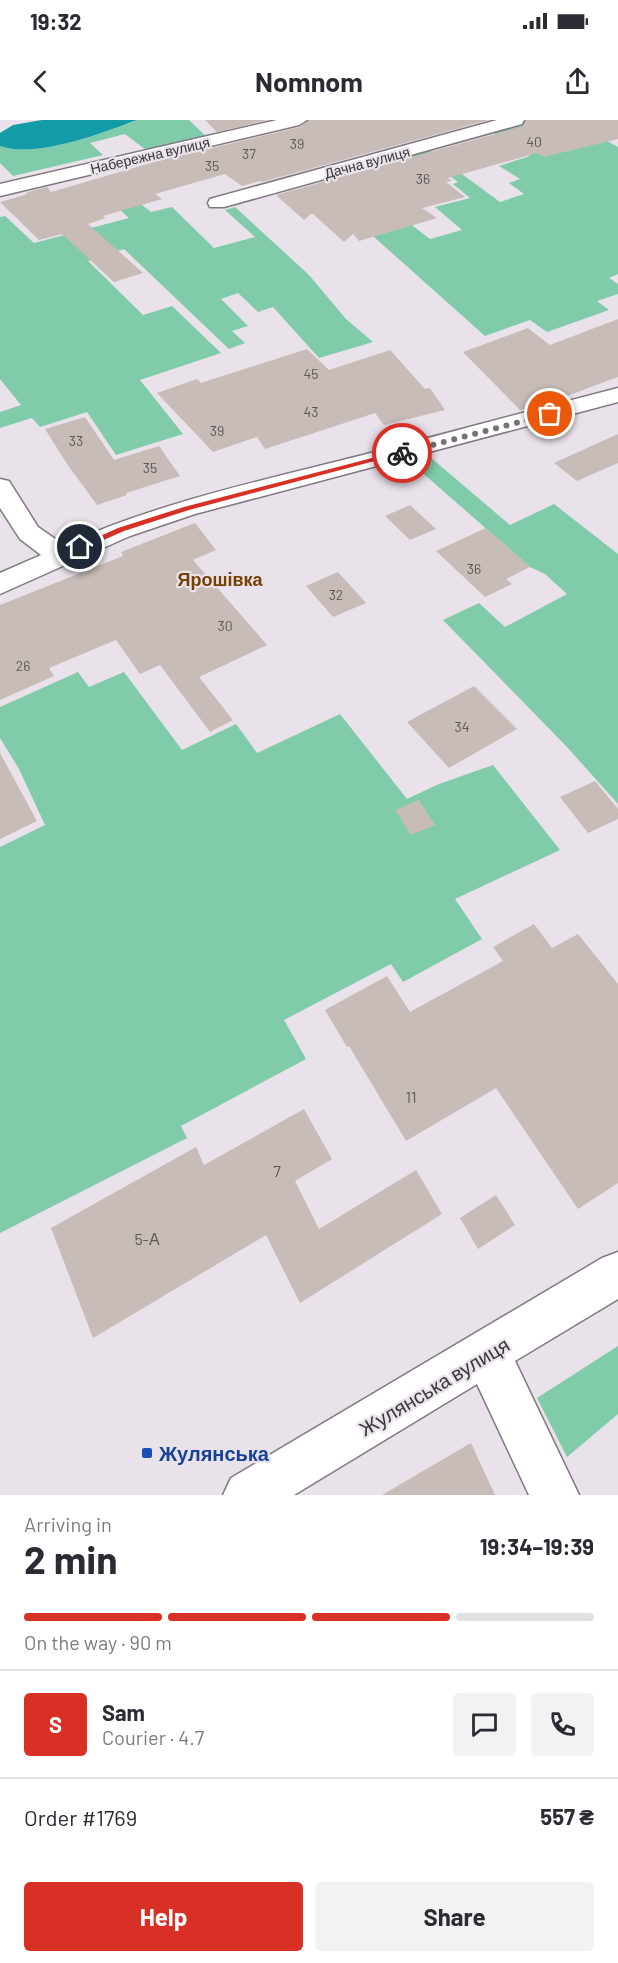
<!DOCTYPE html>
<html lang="en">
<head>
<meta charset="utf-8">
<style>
  :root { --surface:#fff; --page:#f2f2f3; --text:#2b2b33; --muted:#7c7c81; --line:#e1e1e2; --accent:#d93025 }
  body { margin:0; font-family:Barlow,sans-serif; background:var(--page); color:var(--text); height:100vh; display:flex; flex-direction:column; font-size:22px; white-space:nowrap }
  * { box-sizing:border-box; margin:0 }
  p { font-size:20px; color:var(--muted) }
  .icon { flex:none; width:33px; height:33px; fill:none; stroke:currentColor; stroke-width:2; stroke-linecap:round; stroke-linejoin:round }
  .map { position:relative; height:1375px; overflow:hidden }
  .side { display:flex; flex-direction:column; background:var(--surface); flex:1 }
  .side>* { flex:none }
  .pin { position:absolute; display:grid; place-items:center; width:51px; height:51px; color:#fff; margin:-26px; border:3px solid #fff; border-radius:50%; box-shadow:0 2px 6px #0007 }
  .courier { position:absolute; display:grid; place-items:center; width:60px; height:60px; margin:-30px; border:4px solid #d93025; border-radius:50%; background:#fff; color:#222; box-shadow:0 2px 8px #0007 }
  .head em { font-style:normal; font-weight:700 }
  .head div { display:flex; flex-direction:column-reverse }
  .head { display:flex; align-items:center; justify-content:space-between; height:102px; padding:0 24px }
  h1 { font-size:39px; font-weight:700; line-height:45px }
  .bar { display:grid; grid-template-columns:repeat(4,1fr); gap:9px 6px; align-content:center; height:72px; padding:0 24px }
  .bar i { height:8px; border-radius:4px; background:var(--line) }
  .bar .selected { background:var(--accent) }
  .bar p { grid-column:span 4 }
  .line { display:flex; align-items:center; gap:15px; padding:0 24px; border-top:2px solid var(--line) }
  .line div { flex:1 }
  .round { display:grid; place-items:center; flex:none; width:63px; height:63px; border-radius:6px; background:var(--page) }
  .cta { display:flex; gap:12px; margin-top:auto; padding:12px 24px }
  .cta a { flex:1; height:69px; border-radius:6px; background:var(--accent); color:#fff; font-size:24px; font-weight:700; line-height:69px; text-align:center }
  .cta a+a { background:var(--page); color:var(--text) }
  .status { display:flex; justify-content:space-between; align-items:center; height:42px; padding:0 30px; background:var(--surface); direction:ltr }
  .status svg { height:16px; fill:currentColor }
  header { display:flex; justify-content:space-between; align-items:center; height:78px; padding:0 24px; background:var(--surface); font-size:27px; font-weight:700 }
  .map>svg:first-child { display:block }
  .green { fill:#7fcbaa }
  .water { fill:#139ca8 }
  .building { fill:#c7bcb7 }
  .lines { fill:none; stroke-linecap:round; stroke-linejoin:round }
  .minor-casing { stroke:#807981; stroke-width:3 }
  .minor { fill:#fff; fill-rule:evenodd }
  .route { fill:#d93025 }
  .done { stroke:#777277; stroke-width:6; stroke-dasharray:0 10.8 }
  .transit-dot { fill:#1a4fb4; stroke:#eae2eb; stroke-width:2 }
  .labels { text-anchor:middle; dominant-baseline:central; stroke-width:4.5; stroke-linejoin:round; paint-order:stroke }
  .number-label { font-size:14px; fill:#5c5858 }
  .far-street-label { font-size:14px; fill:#393639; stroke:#eae2eb }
  .near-number-label { font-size:16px; fill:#5c5858 }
  .neighbourhood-label { font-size:18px; font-weight:bold; fill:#774003; stroke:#eae2eb }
  .near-street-label { font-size:20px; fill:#393639; stroke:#eae2eb }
  .near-transit-label { font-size:20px; font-weight:bold; fill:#164399; stroke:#eae2eb; text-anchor:start }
</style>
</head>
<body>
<div class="status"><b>19:32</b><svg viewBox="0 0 49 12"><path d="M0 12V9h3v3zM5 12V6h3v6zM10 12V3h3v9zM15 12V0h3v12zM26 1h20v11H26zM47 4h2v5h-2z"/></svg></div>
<header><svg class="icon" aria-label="back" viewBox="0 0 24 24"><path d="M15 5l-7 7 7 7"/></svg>Nomnom<svg class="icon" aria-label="share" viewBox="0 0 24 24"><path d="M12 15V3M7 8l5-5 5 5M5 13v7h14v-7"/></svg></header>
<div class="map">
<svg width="618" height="1375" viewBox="0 0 618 1375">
  <rect width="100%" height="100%" fill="#eae2eb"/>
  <path class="green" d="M138,0H189L209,19L150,33L125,14L90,23L103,35L13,56L0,43V26C35,39 103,13 138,0Z
    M524,0H569L618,27V154L609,158L618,164V174L597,181L609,190L547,212L530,200L485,216L355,100L392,90L430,119L462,110L435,87L470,78L453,64L458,62L433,43L423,46L408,34L428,29L500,82L524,74L509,63L520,59L499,46L530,36L489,10Z
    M117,65L151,92L172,87L214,128L255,117L225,90L235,87L309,155L346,199L373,222L319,238L273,187L258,192L238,173L221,179L248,206L232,211L245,223L229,229L124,129L88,141L143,195L172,186L221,233L140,260L183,314L116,335L87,292L40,307L32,298L0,308V292L21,285L0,259V97L5,96L34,123L129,98L105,77Z
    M430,337L510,405L554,384L618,434V684L567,627L443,500L479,483L505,507L567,474L545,454L530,447L410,342Z
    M78,552L89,567L124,552L182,630L236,604L257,633L340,594L407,679L439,664L493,645L560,730L455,779L482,819L403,862L391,844L284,900L306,939L181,1006L187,1018L0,1113V727L45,705L19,649L0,618V587Z
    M618,1226V1294L567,1337L537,1278Z"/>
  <path class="water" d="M42,0H137C103,13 34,39 0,26V13L13,5Z"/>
  <path class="building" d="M205,0H267L217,12Z
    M309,0H489L262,62L260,61L242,66L225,54L155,74L162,79L103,96L106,98L88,104L143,153L114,162L62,114L39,120L0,82L25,75L28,72L47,67L51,72L154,42L300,7Z
    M526,0H618V19L544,37L537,33L448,58L452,61L446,62L465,77L422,88L437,98L359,121L353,114L344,122L312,93L304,100L276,75L523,6Z
    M618,199V257L556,280L520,290L463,232L528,208L550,225Z
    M307,229L329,250L390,230L425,269L430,268L445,290L384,305L375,293L265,329L257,317L213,332L157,273L197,259L201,263Z
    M85,297L114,340L159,326L180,356L126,373L127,375L97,385L67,344L45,309Z
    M618,314V343L577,361L554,343Z
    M410,385L436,409L410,420L385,396Z
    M195,403L216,430L193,440L267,525L199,557L233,600L210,612L160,545L140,554L116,520L49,548L54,556L0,580V485L123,436L121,432Z
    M486,408L530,447L506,459L512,464L485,477L436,431Z
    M338,452L366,483L333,497L306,466Z
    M474,566L517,609L449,648L407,602Z
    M0,633L37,701L0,719Z
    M595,661L618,689V699L588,713L560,677Z
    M419,680L435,705L411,715L395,690Z
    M534,804L552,828L578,814L618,864V1063L578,1089L496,968L406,1021L349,926L347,927L325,890L387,856L410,892L503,841L493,827Z
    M304,989L332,1039L295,1061L319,1109L416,1050L442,1094L300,1183L266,1115L93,1218L51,1108L196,1027L204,1045Z
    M496,1075L515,1105L478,1129L460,1098Z
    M471,1323L495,1375H382Z"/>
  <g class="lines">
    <defs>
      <path id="minor" d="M277,0H307L299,5L0,76V64Z
        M497,0H524L522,4L224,87H210L208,83L210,79Z
        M618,268V282L195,394L130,416L0,474V453L41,435L20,419L0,388V359L9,361L38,407L64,425C158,383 259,361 359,336C445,314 531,290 618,268Z
        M618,1132V1179L515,1241L579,1375H529L477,1264L294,1375H223L231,1358L602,1138Z"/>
    </defs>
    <use href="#minor" class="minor-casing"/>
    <use href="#minor" class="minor"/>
  </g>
  <path class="route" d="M399,331L405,333L189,390L124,411L83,429L76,427L118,408L184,387Z"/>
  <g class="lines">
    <path class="done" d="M402,333L550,294"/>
  </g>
  <rect class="transit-dot" x="141" y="1327" width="12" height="12" rx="3"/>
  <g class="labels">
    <g class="number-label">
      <text x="534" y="21">40</text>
      <text x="297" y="23">39</text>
      <text x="249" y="33">37</text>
      <text x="212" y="45">35</text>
      <text x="423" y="58">36</text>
      <text x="311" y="253">45</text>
      <text x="311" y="291">43</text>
      <text x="217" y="310">39</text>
      <text x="76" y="320">33</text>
      <text x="150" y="347">35</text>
      <text x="474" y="448">36</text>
      <text x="336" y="474">32</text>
      <text x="225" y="505">30</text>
      <text x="23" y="545">26</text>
      <text x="462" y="606">34</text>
    </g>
    <g class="far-street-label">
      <text transform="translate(150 35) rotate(-13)">Набережна вулиця</text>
      <text transform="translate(367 42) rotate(-15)">Дачна вулиця</text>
    </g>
    <g class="near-number-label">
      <text x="411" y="976">11</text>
      <text x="277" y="1050">7</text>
      <text x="147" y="1118">5-А</text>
    </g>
    <g class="neighbourhood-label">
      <text x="220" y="459">Ярошівка</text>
    </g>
    <g class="near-street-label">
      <text transform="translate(434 1266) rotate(-31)">Жулянська вулиця</text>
    </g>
    <g class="near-transit-label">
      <text x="159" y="1333">Жулянська</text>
    </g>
  </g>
</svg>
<div class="pin" style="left:550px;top:294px;background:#ea580c"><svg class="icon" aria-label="bag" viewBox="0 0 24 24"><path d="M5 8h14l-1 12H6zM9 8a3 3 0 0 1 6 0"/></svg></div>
<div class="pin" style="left:80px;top:427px;background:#1f2937"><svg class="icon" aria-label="home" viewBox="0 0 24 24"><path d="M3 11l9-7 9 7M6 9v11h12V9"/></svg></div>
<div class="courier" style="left:402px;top:333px"><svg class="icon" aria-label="bike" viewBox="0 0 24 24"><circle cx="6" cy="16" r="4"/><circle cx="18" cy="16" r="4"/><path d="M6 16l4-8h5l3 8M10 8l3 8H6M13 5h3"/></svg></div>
</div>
<section class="side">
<div class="head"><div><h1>2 min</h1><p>Arriving in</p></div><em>19:34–19:39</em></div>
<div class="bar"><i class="selected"></i><i class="selected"></i><i class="selected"></i><i></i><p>On the way · 90 m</p></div>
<div class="line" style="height:108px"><b class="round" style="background:var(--accent);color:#fff">S</b><div><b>Sam</b><p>Courier · 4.7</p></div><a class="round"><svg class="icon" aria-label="chat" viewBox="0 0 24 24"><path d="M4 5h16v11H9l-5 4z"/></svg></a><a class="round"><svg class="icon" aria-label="phone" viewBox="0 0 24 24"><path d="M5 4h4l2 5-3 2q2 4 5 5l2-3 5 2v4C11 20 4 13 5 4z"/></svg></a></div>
<div class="line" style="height:78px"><div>Order #1769</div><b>557 ₴</b></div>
<div class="cta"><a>Help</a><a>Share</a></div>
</section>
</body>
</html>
